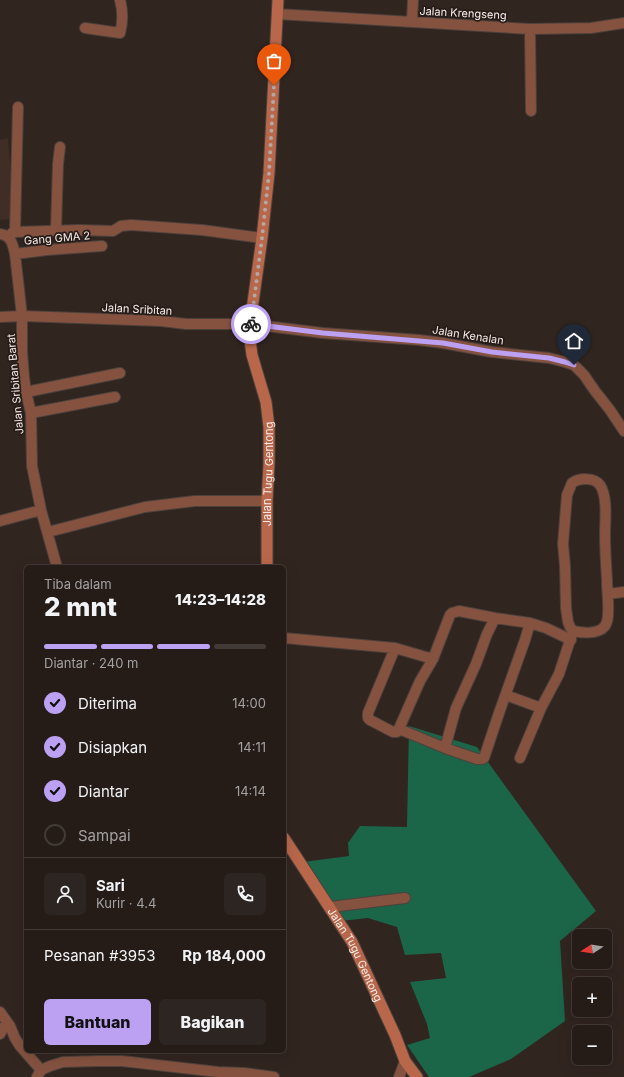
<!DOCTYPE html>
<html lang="id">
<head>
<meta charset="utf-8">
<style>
  :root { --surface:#251c18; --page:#2d2521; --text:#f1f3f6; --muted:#a3a1a2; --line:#423a37; --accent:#bca0f2 }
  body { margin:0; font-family:Inter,sans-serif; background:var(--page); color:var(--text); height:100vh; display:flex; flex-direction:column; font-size:15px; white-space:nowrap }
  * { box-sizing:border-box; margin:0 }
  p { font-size:13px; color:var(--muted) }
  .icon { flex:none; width:22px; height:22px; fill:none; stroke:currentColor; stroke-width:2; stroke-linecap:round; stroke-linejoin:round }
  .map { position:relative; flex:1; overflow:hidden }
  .panel { position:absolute; left:24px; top:565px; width:262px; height:488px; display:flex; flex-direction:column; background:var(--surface); border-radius:6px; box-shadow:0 4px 16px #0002,0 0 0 1px var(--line) }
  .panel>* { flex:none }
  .needle { width:26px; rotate:258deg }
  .buttons { position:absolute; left:572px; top:929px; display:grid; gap:8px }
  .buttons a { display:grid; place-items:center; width:40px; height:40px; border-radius:6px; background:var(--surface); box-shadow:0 4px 16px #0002,0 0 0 1px var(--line); font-size:20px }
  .pin { position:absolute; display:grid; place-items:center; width:34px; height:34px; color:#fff; margin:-41px -17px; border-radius:50% 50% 50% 0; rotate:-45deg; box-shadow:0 0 4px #0007 }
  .pin .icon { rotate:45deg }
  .courier { position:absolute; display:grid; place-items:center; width:40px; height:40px; margin:-20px; border:3px solid #bca0f2; border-radius:50%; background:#fff; color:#222; box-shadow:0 1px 5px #0007 }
  .head em { font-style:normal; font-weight:800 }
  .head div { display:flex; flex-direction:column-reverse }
  .head { display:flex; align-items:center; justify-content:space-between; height:68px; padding:0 20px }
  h1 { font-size:26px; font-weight:800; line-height:30px }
  .bar { display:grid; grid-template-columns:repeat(4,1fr); gap:6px 4px; align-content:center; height:48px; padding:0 20px }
  .bar i { height:5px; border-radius:3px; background:var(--line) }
  .bar .on { background:var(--accent) }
  .bar p { grid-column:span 4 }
  .line { display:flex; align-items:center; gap:10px; padding:0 20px; border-top:1px solid var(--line) }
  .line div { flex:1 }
  .round { display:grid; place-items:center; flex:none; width:42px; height:42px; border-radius:6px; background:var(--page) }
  ol { padding:0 20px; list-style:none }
  li { display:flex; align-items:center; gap:12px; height:44px }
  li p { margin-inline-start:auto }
  li .icon { padding:4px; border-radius:50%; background:var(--accent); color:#111; stroke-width:4 }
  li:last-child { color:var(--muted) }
  li i { width:22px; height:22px; border:2px solid var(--line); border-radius:50% }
  .primary-button { display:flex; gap:8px; margin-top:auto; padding:8px 20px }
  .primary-button a { flex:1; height:46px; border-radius:6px; background:var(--accent); color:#111; font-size:16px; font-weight:800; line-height:46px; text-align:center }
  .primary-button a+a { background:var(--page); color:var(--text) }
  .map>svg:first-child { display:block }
  .built { fill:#3f2d26 }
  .forest { fill:#1b6549 }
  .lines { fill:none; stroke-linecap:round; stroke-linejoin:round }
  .minor-casing { stroke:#4d413c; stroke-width:12 }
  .secondary-casing { stroke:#4d413c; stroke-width:13 }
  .minor { stroke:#855240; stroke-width:10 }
  .secondary { stroke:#b9674a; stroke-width:11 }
  .done { stroke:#b2a8a4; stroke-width:4; stroke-dasharray:0 7.2 }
  .route { stroke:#bca0f2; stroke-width:5 }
  .labels { text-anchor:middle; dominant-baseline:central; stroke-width:3.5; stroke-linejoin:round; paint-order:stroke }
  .street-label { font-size:11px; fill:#f7eeeb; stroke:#271c17 }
</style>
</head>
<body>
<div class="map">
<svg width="624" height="1077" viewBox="0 0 624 1077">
  <rect width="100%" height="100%" fill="#312520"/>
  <path class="built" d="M8,138L11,176L12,219L0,220V140Z"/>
  <path class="forest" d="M409,726L477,747L596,911L560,941L565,1021L511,1059L469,1077H429L407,1045L430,1038L427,1024L410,982L446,978L441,953L405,955L397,927L368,918L341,921L303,862L349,856L348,843L360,826L407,827Z"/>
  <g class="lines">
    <defs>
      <path id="minor" d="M277,14L530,29L591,28L624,23
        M412,22L413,0
        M85,28L120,33C123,22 123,11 120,0
        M530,29L531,111
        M56,230L58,164L60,147
        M15,232L18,107
        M0,234C11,235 13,245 15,254L22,316V352L24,377L26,392L31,413L32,466L41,510L57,567
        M9,238L12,233L15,232L78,230L113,231L121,226L131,225L202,230L262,238
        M15,254L47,250L102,246
        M0,317L22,316L161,321L186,324H250L323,333L419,340L443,343L492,352L549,358L565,362L574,365L584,375L595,391L610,410L624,431
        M26,392L120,373
        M31,413L115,397
        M0,521L41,510
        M48,532L145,507L195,501H267
        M608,594L624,592
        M284,638L395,648L433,659L450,615L452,613L459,611L495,618L530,623L546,628L571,640
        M395,648L368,713V718L370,720L393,732H397L398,731L420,681L433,659
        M506,695L541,708
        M399,729L445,748L477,759H482L484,758L499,713L525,640L530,623
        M445,748L456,708L476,664L487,634L495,618
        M520,758L541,708L559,674L573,631L570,627L568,622L566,608L565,566L563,544L567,495L572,483C579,478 594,477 600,485C608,497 605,521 605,534C605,549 606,565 607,580C607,592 609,603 608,614C608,618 607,623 605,626C598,635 583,633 573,631
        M330,907L405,898
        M0,1012L10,1026L15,1038L20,1046L41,1070
        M0,1034L7,1022
        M37,1077L41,1070L50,1066L63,1062L98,1061H122L218,1072L244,1073L274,1077
        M399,1077L405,1061"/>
      <g id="secondary">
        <path id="s1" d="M267,567V501L269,464V427L266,402L252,355L250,340V324L262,238L269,173L278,0"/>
        <path id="s2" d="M284,838L352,942L395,1035L405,1061L417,1077"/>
      </g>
    </defs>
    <use href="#minor" class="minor-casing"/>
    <use href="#secondary" class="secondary-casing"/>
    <use href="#minor" class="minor"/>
    <use href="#secondary" class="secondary"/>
  </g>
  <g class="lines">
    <path class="done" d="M251,324L262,238L269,173L274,85"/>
    <path class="route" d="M251,324L323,333L443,343L492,352L549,358L565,362L574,365"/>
  </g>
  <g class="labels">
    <g class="street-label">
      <text transform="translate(463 13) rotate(3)">Jalan Krengseng</text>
      <text transform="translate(57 238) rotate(-5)">Gang GMA 2</text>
      <text transform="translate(137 309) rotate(3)">Jalan Sribitan</text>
      <text transform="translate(468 335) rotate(9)">Jalan Kenalan</text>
      <text transform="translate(15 384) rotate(-95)">Jalan Sribitan Barat</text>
      <text stroke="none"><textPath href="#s1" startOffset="93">Jalan Tugu Gentong</textPath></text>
      <text stroke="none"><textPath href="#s2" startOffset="137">Jalan Tugu Gentong</textPath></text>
    </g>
  </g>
</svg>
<div class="buttons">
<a><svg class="needle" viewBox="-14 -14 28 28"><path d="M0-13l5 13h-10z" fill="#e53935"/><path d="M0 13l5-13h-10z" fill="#a3a1a2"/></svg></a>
<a>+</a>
<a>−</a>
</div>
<div class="pin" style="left:274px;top:85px;background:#ea580c"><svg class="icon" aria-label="bag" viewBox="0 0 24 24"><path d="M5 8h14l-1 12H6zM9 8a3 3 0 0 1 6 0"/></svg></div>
<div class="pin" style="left:574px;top:365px;background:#1f2937"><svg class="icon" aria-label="home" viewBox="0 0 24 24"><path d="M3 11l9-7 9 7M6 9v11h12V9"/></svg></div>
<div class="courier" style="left:251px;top:324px"><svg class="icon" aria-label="bike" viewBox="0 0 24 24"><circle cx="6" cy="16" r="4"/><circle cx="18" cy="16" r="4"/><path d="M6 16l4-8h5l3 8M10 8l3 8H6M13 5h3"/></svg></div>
<section class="panel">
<div class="head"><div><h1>2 mnt</h1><p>Tiba dalam</p></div><em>14:23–14:28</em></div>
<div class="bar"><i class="on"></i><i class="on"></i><i class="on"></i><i></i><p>Diantar · 240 m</p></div>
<ol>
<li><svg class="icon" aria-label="check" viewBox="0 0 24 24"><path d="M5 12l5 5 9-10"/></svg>Diterima<p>14:00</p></li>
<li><svg class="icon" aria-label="check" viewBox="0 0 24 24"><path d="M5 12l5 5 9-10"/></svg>Disiapkan<p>14:11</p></li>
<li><svg class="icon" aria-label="check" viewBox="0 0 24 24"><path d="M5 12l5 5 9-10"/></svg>Diantar<p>14:14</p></li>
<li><i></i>Sampai</li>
</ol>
<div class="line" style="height:72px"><a class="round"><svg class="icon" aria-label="person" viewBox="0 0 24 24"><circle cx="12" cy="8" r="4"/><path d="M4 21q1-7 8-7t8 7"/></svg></a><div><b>Sari</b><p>Kurir · 4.4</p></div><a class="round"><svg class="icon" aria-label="phone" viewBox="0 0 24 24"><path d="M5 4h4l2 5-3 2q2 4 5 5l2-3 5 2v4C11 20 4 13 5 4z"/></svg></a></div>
<div class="line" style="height:52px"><div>Pesanan #3953</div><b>Rp 184,000</b></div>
<div class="primary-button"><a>Bantuan</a><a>Bagikan</a></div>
</section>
</div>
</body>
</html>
